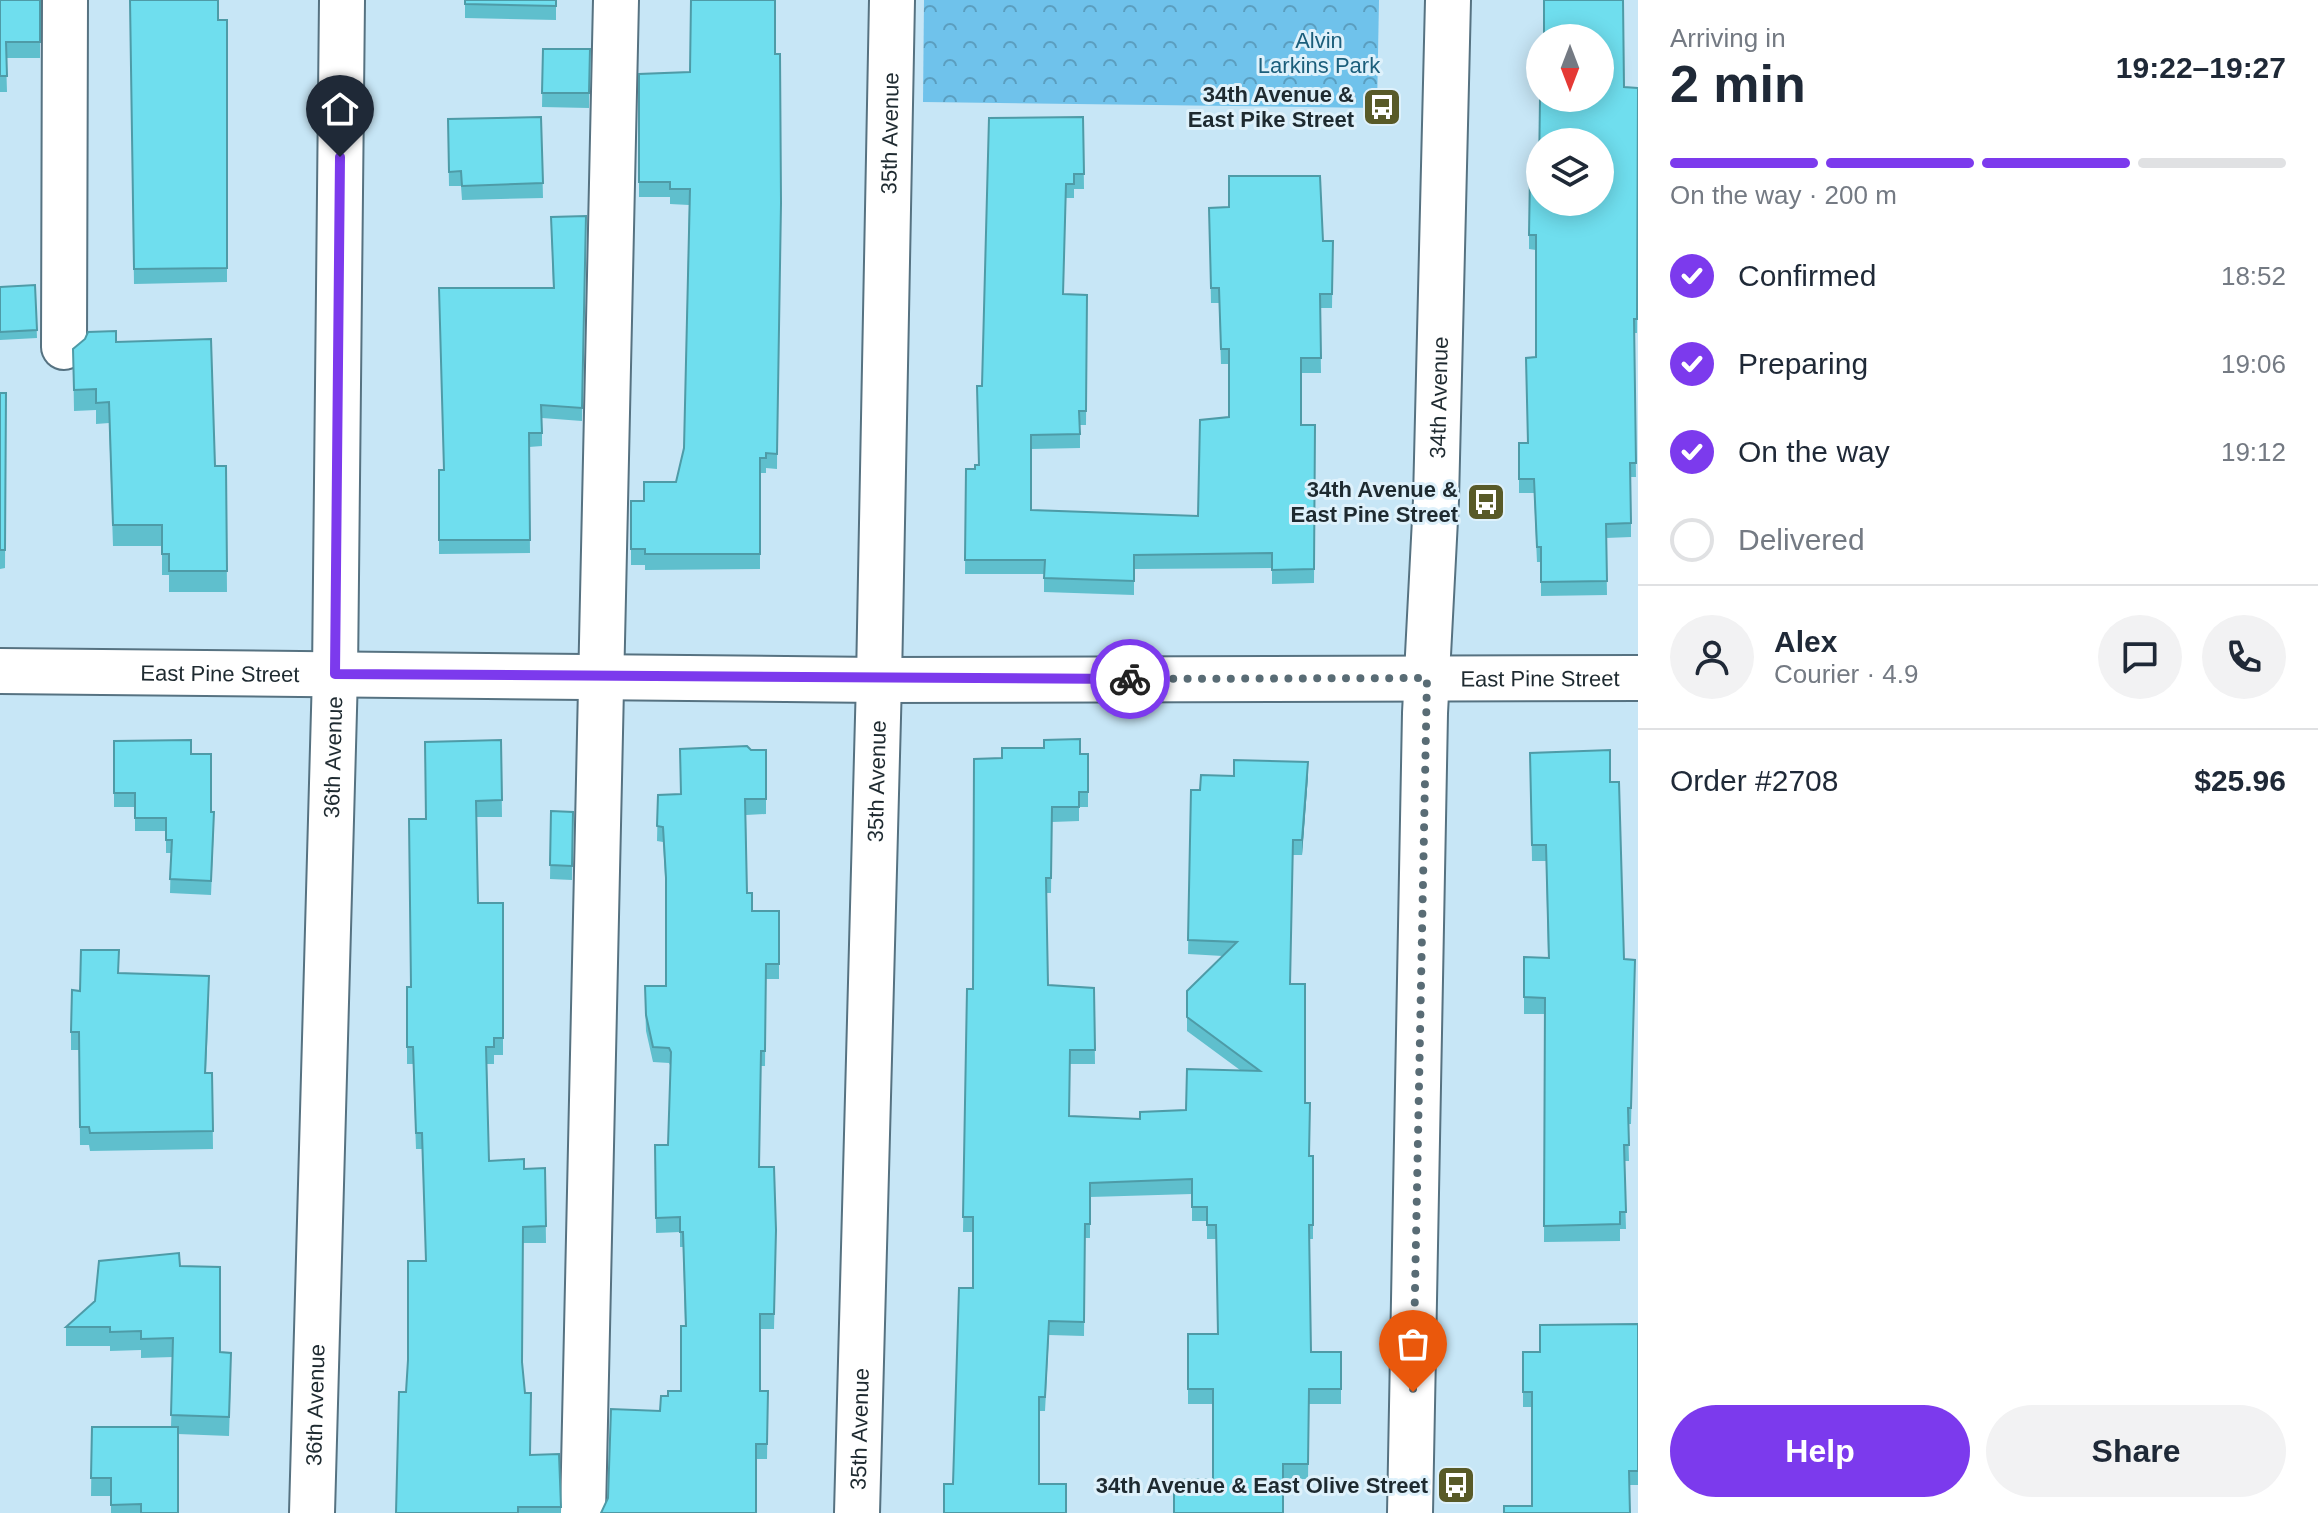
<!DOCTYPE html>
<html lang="en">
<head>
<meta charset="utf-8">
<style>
  :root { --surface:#fff; --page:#f2f2f3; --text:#1f2937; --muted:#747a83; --line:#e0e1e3; --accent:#7c3aed }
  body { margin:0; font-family:Arial,sans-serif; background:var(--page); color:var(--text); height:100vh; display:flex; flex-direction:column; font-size:30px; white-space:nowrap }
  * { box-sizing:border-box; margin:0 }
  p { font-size:26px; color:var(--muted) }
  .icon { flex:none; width:44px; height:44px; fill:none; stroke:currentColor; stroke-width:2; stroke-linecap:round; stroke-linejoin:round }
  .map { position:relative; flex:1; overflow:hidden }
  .side { display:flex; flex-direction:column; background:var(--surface); width:680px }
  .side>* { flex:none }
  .needle { width:52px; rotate:180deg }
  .controls { position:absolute; left:1526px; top:24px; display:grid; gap:16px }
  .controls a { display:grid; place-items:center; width:88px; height:88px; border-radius:50%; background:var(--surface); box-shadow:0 4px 20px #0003; font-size:40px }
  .pin { position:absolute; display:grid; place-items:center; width:68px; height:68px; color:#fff; margin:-82px -34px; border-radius:50% 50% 50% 0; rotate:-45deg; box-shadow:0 0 8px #0007 }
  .pin .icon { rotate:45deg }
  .courier { position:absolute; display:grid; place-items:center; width:80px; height:80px; margin:-40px; border:6px solid #7c3aed; border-radius:50%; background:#fff; color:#222; box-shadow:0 2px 10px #0007 }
  .overview em { font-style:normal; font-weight:800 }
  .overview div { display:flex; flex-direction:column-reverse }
  .overview { display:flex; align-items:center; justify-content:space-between; height:136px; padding:0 32px }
  h1 { font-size:52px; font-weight:800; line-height:60px }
  .bar { display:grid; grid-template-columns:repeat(4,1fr); gap:12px 8px; align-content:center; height:96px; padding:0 32px }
  .bar i { height:10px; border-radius:6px; background:var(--line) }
  .bar .active { background:var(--accent) }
  .bar p { grid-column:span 4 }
  .line { display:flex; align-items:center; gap:20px; padding:0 32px; border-top:2px solid var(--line) }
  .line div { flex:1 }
  .round { display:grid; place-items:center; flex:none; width:84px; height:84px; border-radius:42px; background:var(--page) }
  ol { padding:0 32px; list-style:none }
  li { display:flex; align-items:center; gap:24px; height:88px }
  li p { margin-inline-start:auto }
  li .icon { padding:8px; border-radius:50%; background:var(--accent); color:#fff; stroke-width:4 }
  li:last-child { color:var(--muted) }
  li i { width:44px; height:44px; border:4px solid var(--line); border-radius:50% }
  .action { display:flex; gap:16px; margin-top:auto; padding:16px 32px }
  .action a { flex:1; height:92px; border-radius:48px; background:var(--accent); color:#fff; font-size:32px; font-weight:800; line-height:92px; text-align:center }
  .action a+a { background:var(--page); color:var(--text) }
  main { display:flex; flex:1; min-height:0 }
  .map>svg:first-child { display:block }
  .forest { fill:url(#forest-crowns) }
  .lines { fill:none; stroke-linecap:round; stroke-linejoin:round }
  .minor-casing { stroke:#567281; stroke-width:48 }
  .minor { stroke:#fff; stroke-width:44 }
  .wall { fill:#5fbfcd }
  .shaded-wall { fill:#4e9ba7 }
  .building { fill:#6fdeee; stroke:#4e9ba7; stroke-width:2; fill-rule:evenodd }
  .done { stroke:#596c75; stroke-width:8; stroke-dasharray:0 14.4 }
  .route { stroke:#7c3aed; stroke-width:10 }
  .labels { text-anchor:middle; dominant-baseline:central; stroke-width:6; stroke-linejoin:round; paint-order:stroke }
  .park-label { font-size:22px; fill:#1b5e7b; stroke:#def1fb }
  .poi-label { font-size:22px; font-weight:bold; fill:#1e2a30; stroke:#def1fb; text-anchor:end }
  .street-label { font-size:22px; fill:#1e2a30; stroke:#def1fb }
</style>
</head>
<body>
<main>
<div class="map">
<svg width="1638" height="1513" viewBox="0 0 1638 1513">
  <defs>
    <pattern id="forest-crowns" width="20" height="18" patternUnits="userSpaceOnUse" patternTransform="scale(2)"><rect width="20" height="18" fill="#6fc2eb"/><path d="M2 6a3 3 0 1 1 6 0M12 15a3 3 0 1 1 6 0" fill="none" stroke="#5b9ebf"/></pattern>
  </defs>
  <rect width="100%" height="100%" fill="#c7e6f6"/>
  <path class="forest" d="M924,0H1379L1377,108L923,102Z"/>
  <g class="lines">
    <defs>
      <g id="minor">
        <path d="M64,347L65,0"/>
        <path id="s1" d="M0,671L879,680L1638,678"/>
        <path id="s2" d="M312,1513L335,674L342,0"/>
        <path d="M583,1513L616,0"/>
        <path id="s3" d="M857,1513L879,680L892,0"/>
        <path id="s4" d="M1410,1513L1425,713L1436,500L1448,0"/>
      </g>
    </defs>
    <use href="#minor" class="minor-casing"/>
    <use href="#minor" class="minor"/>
  </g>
  <path class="wall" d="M0,0H40V58H6L7,92H0Z
    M130,0L218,20H227V282L134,284Z
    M465,0H556V20L465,18Z
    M543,49H590L589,108L542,107Z
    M775,54H780L777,469L766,468V473H760V569L645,570V565H631V501H644L676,482L684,448L689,205L670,204V197H639V74L690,72Z
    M1624,87L1638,88L1637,333H1634L1636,477H1631V537L1606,538L1607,595L1541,596V562H1537L1534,493H1519V443H1528L1536,357V250L1529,249V235L1539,174L1600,98Z
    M541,117L543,198L462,200L461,186H449L448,119Z
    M1083,117L1084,189H1074V198H1066L1063,294L1087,295L1086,425H1080V448L1031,449V510L1198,516L1229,417V364H1221L1219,303H1211L1209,208L1323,241H1333L1332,308H1320L1321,373H1301V425H1315L1314,583L1272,584V568L1134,569V595L1044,592V574H965L966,469H975L978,465L982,386Z
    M586,216L582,421L542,418V446L529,447L530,553L439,554V470H444L553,288L551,217Z
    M35,285L37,338L0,340V287Z
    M116,342L215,466H226L227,592H169V575H162V546H113L109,423L96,424V410L74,411L73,349Z
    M0,393H6L5,568L0,569Z
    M501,740L502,817H477L478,903H503V1055H494V1064H487L489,1161L524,1169L545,1168L546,1243H523L522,1364L530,1455L559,1454L561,1513H396L406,1392L426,1261L422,1149H416L413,1064H407V987H411L426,819Z
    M114,741L191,754L211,812L214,825L211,895L170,893L171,853H166V831H135V807H114Z
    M751,750H766V814L746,815L747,893L752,911H779V979H766L765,1066H761L759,1167L776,1245L774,1329H760V1391H768L767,1459H756L660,1411L668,1396L681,1391L685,1326L683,1247H680V1232L656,1233L655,1145H668L671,1067L669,1063L653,1062L646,1031L645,1002L666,986V893L663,842L657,841L658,795L681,794Z
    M1530,753L1610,782L1624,959L1635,960L1631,1124H1628L1629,1161H1624L1626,1229H1620V1241L1544,1242L1545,1014H1524V997L1548,958L1546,861H1532Z
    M1088,754V807H1079V821L1052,822L1051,893H1046L1048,985L1094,988L1095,1064H1070L1069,1116L1140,1119L1186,1110L1240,1070L1187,1031V991L1223,956L1188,954L1191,790H1200L1308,776L1302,855H1293L1290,984L1305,1103L1309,1156H1313V1239H1309L1311,1352H1341V1404H1309L1308,1479H1213V1404H1188V1334H1218L1216,1239H1207V1221H1192V1194L1090,1197V1238H1085L1084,1336L1049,1335L1045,1411H1039L953,1484L973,1288V1232H963L967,989H973L1002,758Z
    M551,811L573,812L572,880L550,879Z
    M119,973L209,994L206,1073H212L213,1149L90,1151L89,1145H80L79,1050H71V1032L80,991Z
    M180,1266L220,1352L231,1372L229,1436L178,1434V1513H111V1496H91L92,1427H171L173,1357L141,1358V1350L110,1351V1346H66V1327Z
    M1638,1324V1485H1629L1532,1506V1407H1523V1352H1540Z"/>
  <path class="shaded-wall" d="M1308,762V776L1302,855V840Z"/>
  <path class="building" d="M0,0H40V42H6L7,76H0Z
    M130,0H218V20H227V268L134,269Z
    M465,0H556V6L465,4Z
    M691,0H775V54H780L781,203L777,454L766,453V458H760V554H645V549H631V501H644V482H676L684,448L690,189H670V182H639V74L690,72Z
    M1544,0H1623L1624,87L1638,88L1637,319H1634L1636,463H1630L1631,523L1606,524L1607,581L1541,582V547H1537L1534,479H1519V443H1528L1526,358L1536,357V235H1529L1530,174H1539L1540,98H1600V38H1544ZM1540,142H1600V202H1540Z
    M543,49H590L589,93H542Z
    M541,117L543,183L462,186L461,171L449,172L448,119Z
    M1083,117L1084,174H1074V184H1066L1063,294L1087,295L1086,411H1079L1080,434L1031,435V510L1198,516L1200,420L1229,417V349H1221L1219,288H1211L1209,208L1229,207V176H1320L1323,241H1333L1332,294H1320L1321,358H1301V425H1315L1314,569L1272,570V553L1134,555V581L1044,578L1045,560H965L966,469H975V465H979L977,386H982L989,118Z
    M586,216L582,408L541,405L542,433H529L530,540H439V470H444L439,288H554L551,217Z
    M35,285L37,330L0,332V287Z
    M116,331V342L211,339L215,466H226L227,571H169V554H162V525H113L109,402L96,403V389L74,390L73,349L85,339L88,332Z
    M0,393H6L5,550H0Z
    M1080,739V754H1088V792H1079V807H1052L1051,878H1046L1048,985L1094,988L1095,1050H1070L1069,1116L1140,1119V1112L1186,1110L1187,1069L1260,1071L1187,1017V991L1237,942L1188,940L1191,790H1200L1201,775L1234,776V760L1308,762L1302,840H1293L1290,984H1305V1103H1310L1309,1156H1313V1225H1309L1311,1352H1341V1389H1309L1308,1464H1283V1513H1174V1480L1213,1479V1389H1188V1334H1218L1216,1225H1207V1207H1192V1179L1090,1183V1224H1085L1084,1322L1049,1321L1045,1397H1039V1484H1066V1513H944V1484H953L959,1288H973V1217H963L967,989H973L974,759L1002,758V748H1044V740Z
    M191,740V754H211V812H214L211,881L170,879L172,840H166V818H135V793H114V741Z
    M501,740L502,800L476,801L478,903H503V1038H494V1047H486L489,1161L524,1159V1169L545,1168L546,1226L523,1227L522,1362L525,1393H531L530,1455L559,1454L561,1507H518V1513H396L399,1392H406L408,1360V1261H426L422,1133H416L413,1047H407V987H411L409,819H426L425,742Z
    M747,746L751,750H766V799H745L747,893H752V911H779V964H766L765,1051H761L759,1167H774L776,1230L774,1314H760V1391H768L767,1444H756V1513H601L608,1498L611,1409L660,1411L661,1396H668V1391H681V1326H686L683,1232H680V1217L656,1218L655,1145H668L671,1052L669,1048L653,1047L646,1015L645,986H666V878L663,827L657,826L658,795L681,794L680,749Z
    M1610,750V782H1619L1624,959L1635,960L1631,1108H1628L1629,1145H1624L1626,1212H1620V1224L1544,1226L1545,998L1524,997V957L1549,958L1546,845H1532L1530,753Z
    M551,811L573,812L572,866L550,865Z
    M81,950H119L118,973L209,976L205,1073H212L213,1131L90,1133L89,1127H80L79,1032H71L72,990L80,991Z
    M179,1253L180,1266L220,1267V1352L231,1353L229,1417L171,1415L173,1338L141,1339V1331L110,1332V1327H66L95,1301L99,1261Z
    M1638,1324V1471H1629L1630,1513H1504V1506H1532V1392H1523V1352H1540V1325Z
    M92,1427H178V1513H141V1504L111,1505V1478H91Z"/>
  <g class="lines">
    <path class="done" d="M1130,679L1427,678L1413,1392"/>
    <path class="route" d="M340,157L335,674L1130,679"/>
  </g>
  <defs>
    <symbol id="bus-square" viewBox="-11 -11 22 22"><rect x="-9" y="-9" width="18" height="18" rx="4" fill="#585a28" stroke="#def1fb"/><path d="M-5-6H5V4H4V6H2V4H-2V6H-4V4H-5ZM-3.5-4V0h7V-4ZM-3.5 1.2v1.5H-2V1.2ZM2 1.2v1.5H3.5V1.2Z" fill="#fff"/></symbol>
  </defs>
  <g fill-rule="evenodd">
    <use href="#bus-square" x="1360" y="85" width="44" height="44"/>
    <use href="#bus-square" x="1464" y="480" width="44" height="44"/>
    <use href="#bus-square" x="1434" y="1463" width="44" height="44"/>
  </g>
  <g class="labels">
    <g class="park-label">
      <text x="1319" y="40">Alvin<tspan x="1319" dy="25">Larkins Park</tspan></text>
    </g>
    <g class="poi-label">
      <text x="1354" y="94">34th Avenue &amp;<tspan x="1354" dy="25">East Pike Street</tspan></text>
      <text x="1458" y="489">34th Avenue &amp;<tspan x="1458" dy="25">East Pine Street</tspan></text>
      <text x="1428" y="1485">34th Avenue &amp; East Olive Street</text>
    </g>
    <g class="street-label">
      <text stroke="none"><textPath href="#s3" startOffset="1380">35th Avenue</textPath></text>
      <text stroke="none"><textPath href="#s4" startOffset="1116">34th Avenue</textPath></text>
      <text stroke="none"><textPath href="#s1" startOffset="220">East Pine Street</textPath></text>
      <text stroke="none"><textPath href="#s1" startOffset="1540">East Pine Street</textPath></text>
      <text stroke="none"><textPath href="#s2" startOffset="756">36th Avenue</textPath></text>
      <text stroke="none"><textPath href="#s3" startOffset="732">35th Avenue</textPath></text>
      <text stroke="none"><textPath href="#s2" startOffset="108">36th Avenue</textPath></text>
      <text stroke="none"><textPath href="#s3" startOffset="84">35th Avenue</textPath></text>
    </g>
  </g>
</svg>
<div class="controls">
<a><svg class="needle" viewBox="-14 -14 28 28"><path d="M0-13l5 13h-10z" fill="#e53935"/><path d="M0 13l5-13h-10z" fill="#747a83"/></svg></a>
<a><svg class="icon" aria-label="layers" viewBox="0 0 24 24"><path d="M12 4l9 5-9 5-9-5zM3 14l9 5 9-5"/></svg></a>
</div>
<div class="pin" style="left:1413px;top:1392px;background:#ea580c"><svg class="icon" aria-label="bag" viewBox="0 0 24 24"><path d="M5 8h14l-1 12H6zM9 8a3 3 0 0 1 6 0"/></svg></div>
<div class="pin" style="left:340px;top:157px;background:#1f2937"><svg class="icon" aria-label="home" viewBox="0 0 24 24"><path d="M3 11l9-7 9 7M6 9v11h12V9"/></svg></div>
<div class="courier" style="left:1130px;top:679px"><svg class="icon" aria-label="bike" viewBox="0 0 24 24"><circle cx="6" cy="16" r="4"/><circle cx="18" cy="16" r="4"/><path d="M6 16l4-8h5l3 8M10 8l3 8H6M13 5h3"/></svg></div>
</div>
<section class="side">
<div class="overview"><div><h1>2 min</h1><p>Arriving in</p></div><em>19:22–19:27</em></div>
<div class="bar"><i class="active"></i><i class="active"></i><i class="active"></i><i></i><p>On the way · 200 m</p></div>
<ol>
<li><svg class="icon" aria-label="check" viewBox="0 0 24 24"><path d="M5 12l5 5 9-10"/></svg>Confirmed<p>18:52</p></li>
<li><svg class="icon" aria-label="check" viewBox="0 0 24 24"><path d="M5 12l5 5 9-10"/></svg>Preparing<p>19:06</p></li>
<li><svg class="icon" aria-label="check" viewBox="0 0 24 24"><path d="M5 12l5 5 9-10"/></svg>On the way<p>19:12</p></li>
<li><i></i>Delivered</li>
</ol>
<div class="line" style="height:144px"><a class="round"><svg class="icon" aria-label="person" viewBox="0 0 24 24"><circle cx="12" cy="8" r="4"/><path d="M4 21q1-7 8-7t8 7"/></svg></a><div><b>Alex</b><p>Courier · 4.9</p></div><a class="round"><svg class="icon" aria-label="chat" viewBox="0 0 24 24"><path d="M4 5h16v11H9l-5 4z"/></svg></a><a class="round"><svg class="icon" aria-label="phone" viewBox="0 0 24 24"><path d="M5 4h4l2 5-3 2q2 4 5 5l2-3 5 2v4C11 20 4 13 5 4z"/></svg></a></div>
<div class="line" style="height:104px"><div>Order #2708</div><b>$25.96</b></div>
<div class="action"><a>Help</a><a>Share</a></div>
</section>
</main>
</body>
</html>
